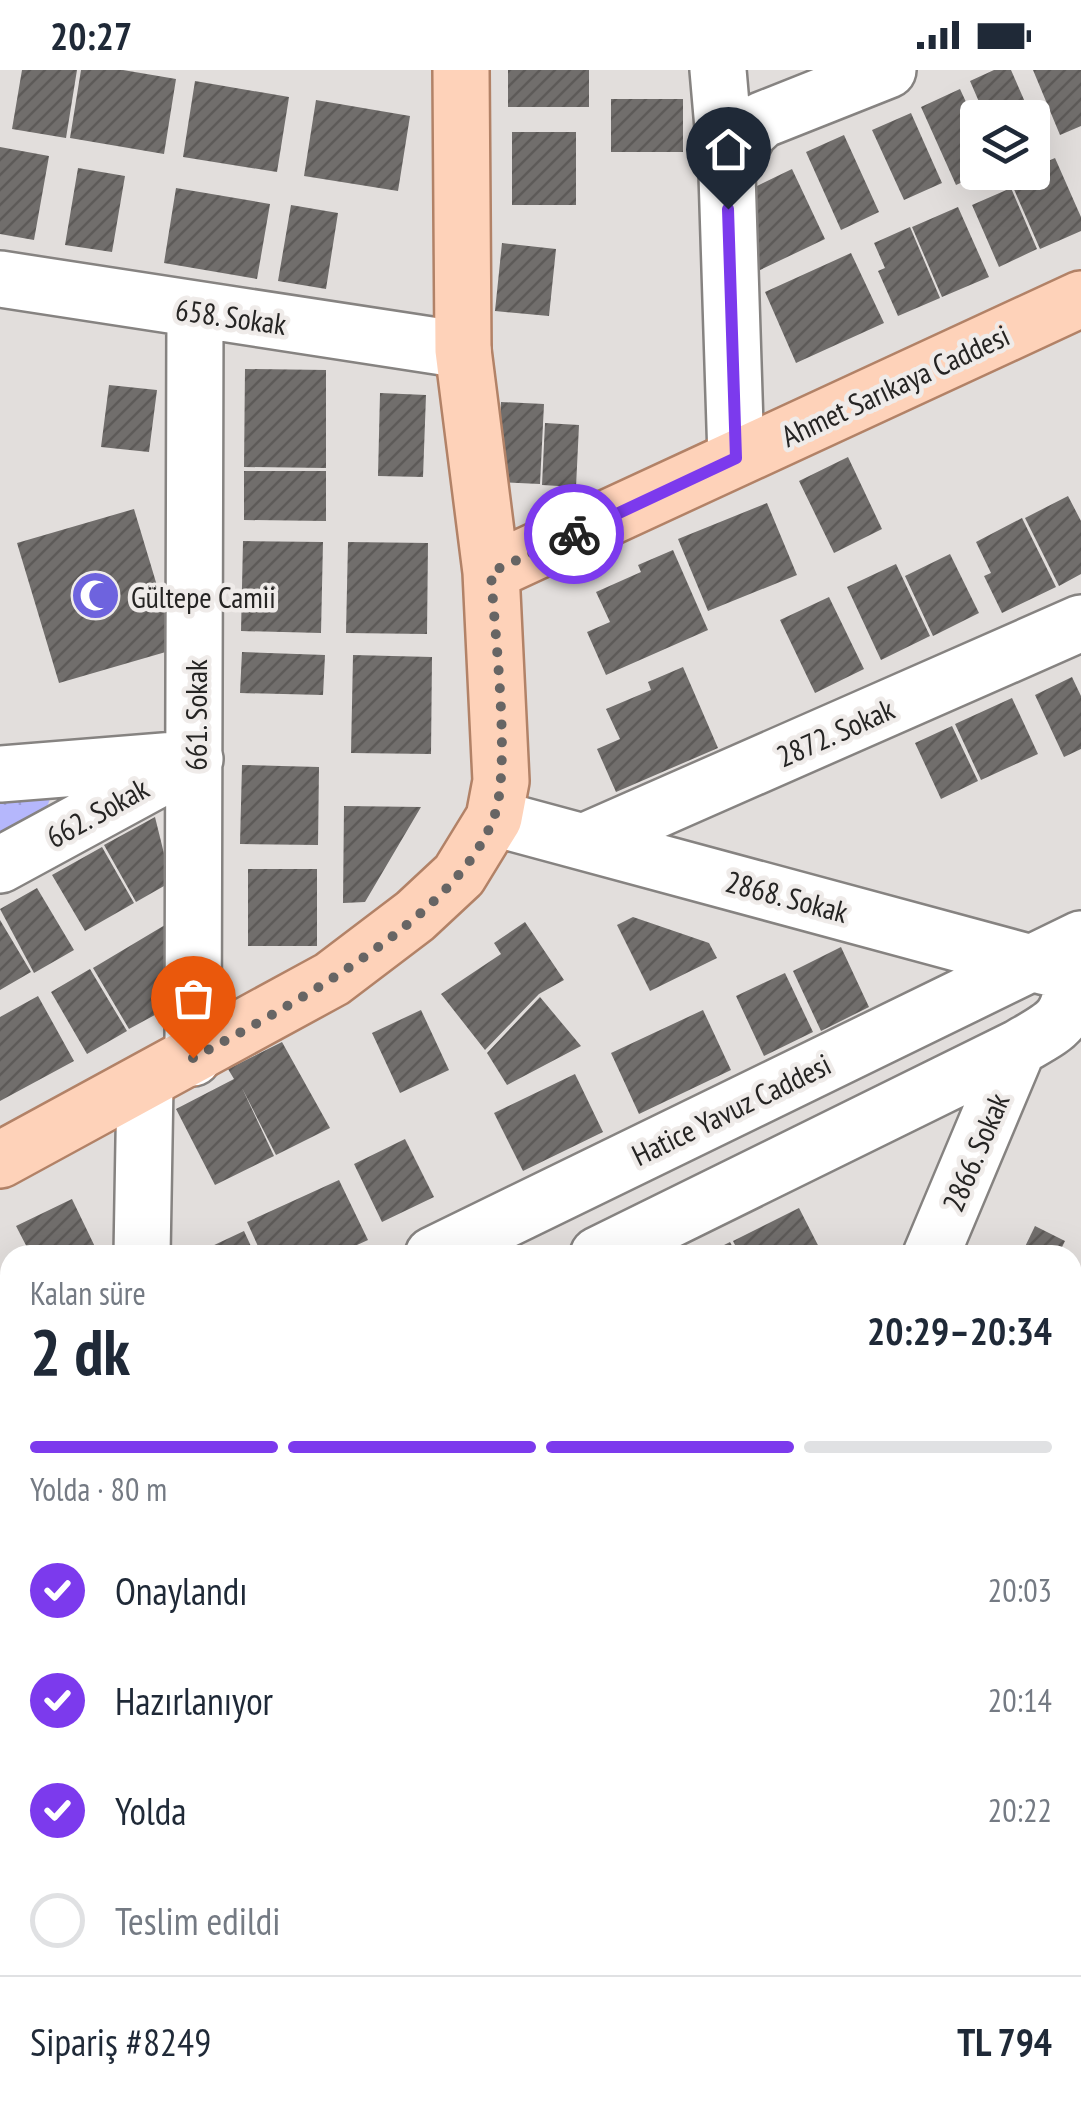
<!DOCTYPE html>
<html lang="tr">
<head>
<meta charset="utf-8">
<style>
  :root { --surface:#fff; --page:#f6f6f7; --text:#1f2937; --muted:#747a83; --line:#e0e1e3; --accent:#7c3aed }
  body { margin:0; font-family:"PT Sans Narrow",sans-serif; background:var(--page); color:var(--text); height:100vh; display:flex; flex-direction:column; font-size:38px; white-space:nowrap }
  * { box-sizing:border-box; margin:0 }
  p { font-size:32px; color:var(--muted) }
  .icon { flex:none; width:55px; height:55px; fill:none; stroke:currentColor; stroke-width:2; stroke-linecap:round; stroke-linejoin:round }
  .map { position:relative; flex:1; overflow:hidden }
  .details { position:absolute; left:0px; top:1175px; width:1082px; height:880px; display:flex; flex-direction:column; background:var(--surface); border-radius:30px 30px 0 0; box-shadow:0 10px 40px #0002 }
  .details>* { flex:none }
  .buttons { position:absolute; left:960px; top:30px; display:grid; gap:20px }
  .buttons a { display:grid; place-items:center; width:90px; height:90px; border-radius:10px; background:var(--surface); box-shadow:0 10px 40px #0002; font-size:50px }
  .pin { position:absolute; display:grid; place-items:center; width:85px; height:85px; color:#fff; margin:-102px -42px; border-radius:50% 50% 50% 0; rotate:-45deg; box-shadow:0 0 10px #0007 }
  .pin .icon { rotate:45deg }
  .courier { position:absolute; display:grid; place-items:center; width:100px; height:100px; margin:-50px; border:8px solid #7c3aed; border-radius:50%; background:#fff; color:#222; box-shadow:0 2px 12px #0007 }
  .summary em { font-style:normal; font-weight:700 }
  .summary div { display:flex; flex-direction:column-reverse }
  .summary { display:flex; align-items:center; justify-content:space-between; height:170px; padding:0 30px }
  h1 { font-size:65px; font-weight:700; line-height:75px }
  .bar { display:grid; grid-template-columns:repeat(4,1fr); gap:15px 10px; align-content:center; height:120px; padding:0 30px }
  .bar i { height:12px; border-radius:8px; background:var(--line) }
  .bar .active { background:var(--accent) }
  .bar p { grid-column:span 4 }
  .line { display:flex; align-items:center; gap:25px; padding:0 30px; border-top:2px solid var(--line) }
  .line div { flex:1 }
  ol { padding:0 30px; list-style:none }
  li { display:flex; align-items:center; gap:30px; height:110px }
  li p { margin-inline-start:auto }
  li .icon { padding:10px; border-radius:50%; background:var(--accent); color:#fff; stroke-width:4 }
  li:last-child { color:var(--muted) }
  li i { width:55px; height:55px; border:5px solid var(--line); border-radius:50% }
  .status { display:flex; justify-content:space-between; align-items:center; height:70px; padding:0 50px; background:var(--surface); direction:ltr }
  .status svg { height:28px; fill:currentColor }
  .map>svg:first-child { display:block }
  .forest { fill:url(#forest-crowns) }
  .building { fill:url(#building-hatch) }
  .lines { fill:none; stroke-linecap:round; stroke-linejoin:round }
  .minor-casing { stroke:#868381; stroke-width:60 }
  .major-casing { stroke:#b28267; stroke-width:60 }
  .minor { stroke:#fff; stroke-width:55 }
  .major { stroke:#fed2b9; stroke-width:55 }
  .done { stroke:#676564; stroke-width:10; stroke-dasharray:0 18 }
  .route { stroke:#7c3aed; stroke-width:12 }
  .labels { text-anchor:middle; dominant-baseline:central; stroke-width:9; stroke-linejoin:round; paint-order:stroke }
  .street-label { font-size:30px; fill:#252423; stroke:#efebe9 }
  .poi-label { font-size:30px; fill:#252423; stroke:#efebe9; text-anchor:start }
</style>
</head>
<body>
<div class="status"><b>20:27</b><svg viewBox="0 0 49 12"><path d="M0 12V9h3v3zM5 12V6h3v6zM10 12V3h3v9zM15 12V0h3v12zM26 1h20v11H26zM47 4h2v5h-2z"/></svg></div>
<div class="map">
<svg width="1081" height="2055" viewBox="0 0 1081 2055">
  <defs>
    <pattern id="forest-crowns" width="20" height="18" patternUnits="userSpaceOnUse" patternTransform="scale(2.5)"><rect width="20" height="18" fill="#b5b7fc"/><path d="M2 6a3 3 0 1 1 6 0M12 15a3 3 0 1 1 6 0" fill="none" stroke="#9c9dd8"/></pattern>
    <pattern id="building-hatch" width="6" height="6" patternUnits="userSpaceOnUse" patternTransform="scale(2.5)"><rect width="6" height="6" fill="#716e6c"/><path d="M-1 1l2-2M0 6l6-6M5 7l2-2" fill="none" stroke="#5d5a58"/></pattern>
  </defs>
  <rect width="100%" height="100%" fill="#e2dedc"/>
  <path class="forest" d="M55,717L44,744L0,766V720Z"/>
  <path class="building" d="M22,0H77L66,68L12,59Z
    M81,0H123L176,9L164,84L70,68Z
    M508,0H589V37H508Z
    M994,0H1011L1032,48H986L970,11Z
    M1033,0H1081V56L1060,65Z
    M195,11L289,27L277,102L183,87Z
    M960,19L978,58V105L956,115L921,37Z
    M611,29H683V82H611Z
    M316,30L410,46L398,121L304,106Z
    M911,43L942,113L904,130L872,60Z
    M512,62H576V135H512Z
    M844,65L879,142L841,160L806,82Z
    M0,77L49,86L34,170L0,164Z
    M1055,88L1081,147V161L1040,179L1009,108L1032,102V98Z
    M78,98L125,106L112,182L65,175Z
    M792,99L825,169L758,201L755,117Z
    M176,118L270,134L257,209L164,193Z
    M1011,118L1037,179L999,197L972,135Z
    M291,135L338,143L326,219L278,211Z
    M958,137L989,207L942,227L912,157Z
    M910,157L940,228L898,246L878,201L885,198L874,173Z
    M502,173L556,179L549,246L495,241Z
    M851,183L884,253L796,293L765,222Z
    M245,299L326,300V398L244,397Z
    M109,315L157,320L149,382L101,377Z
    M380,323L426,325L423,407L378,406Z
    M501,332L544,334L540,414L497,412Z
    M545,353L579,355L576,417L542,415Z
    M848,387L882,459L834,483L799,411Z
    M244,401H326V451L244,450Z
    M1068,426L1081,451V504L1059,516L1025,448Z
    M767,433L797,505L708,541L678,469Z
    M134,439L176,579L59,613L17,473Z
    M1022,448L1056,517L1002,543L984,506L991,503L976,472Z
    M243,471L323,472L321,563L241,561Z
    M348,472L428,473L427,564L346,563Z
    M673,480L708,560L606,605L587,562L610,552L596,522L641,502L638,495Z
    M950,484L979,543L933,566L905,506Z
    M896,494L930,566L881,590L847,517Z
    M829,527L864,599L815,623L780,550Z
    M242,582L325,585L323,625L240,623Z
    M353,585L432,587L431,684L351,683Z
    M683,597L718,678L616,722L597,679L620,669L606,639L651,620L648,612Z
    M1072,607L1081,626V679L1064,687L1035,625Z
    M1012,628L1038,684L981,710L955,654Z
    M952,656L978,711L941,729L915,673Z
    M242,695L319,697L318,775L240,774Z
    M344,736L421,737L365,832L343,833Z
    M155,747L171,812L136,832L104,775Z
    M102,777L134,833L85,861L52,805Z
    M248,799H317V876H248Z
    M37,818L74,880L34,903L0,839Z
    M633,847L709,873L717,888L650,921L617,855Z
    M0,850L31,902L0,920Z
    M525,852L564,910L539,924L485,980L441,924L501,884L494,873Z
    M165,855L164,940L129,959L93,898Z
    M841,877L869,937L821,961L793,901Z
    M90,899L127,961L87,984L51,922Z
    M785,903L813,962L764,986L736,926Z
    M38,926L74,991L0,1031V947Z
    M540,927L581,976L507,1015L487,983Z
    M421,940L449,1000L400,1023L372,963Z
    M703,940L731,1000L639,1044L611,983Z
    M282,972L330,1058L276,1085L242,1018L274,1086L215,1115L176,1039L234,1009L228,999Z
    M575,1004L603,1062L523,1101L494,1043Z
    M405,1069L434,1127L382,1152L354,1094Z
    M339,1110L368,1170L335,1185H262L247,1152Z
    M72,1129L98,1183L31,1185L16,1156Z
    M799,1138L823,1185H740L733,1171Z
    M1035,1156L1065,1171L1058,1185H1021Z
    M244,1161L255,1185H193Z
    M730,1172L737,1185H704Z
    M0,1203L10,1225V1230L0,1234Z
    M1081,1220V1301L1072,1297V1238Z
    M10,1272V1315L0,1293V1277Z
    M0,1302L10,1323V1344L0,1349Z
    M1081,1526V1573L1072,1569V1543Z
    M10,1528V1574H0V1529Z
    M1072,1573L1081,1577V1640L1072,1635Z
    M0,1576H10V1628H0Z
    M0,1677H10V1723H0Z
    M0,1726H10V1789H0Z
    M1077,1772L1081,1775V1847L1072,1842V1780Z
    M1072,1845L1081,1850V1885L1072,1900Z
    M10,1866V1922H0V1867Z
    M10,1965V2019H0V1966Z
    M11,2045H78V2055H11Z
    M292,2045H368V2055H292Z
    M518,2045H555L549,2055H534Z
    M583,2045H618L633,2055H577Z
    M627,2045H732L726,2055H643Z
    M828,2045H939L932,2055H844Z"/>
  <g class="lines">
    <defs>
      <path id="minor" d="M718,0L727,104L736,388
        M727,104L749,62L762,50L888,0
        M0,209L463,280
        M0,704L176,690
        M494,748L1046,897
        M588,770L1081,553
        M0,795L195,689
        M193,988L195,242
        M142,1185L145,1014
        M433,1185L1081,869
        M598,1185L1018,978C1059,954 1069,953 1074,903
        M931,1185L1018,978
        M0,1397L10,1392
        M0,1461L10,1456
        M1072,1502L1081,1484
        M1072,1747L1081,1732
        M1072,1951L1081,1936
        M133,2045V2055
        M423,2045L439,2055
        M1044,2045L1052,2055
        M764,2055L771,2045"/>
      <path id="major" d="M491,502L1081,229
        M0,1090L332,909L415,846L459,805L494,748L501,711L491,502L463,280L461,0"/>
    </defs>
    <use href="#minor" class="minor-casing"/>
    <use href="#major" class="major-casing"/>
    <use href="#minor" class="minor"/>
    <use href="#major" class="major"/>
  </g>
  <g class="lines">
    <path class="done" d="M193,988C284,939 457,849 494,747C512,698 494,560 491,502L574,464"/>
    <path class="route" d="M574,464L736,388L728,139"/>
  </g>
  <defs>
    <symbol id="mosque-disc" viewBox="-11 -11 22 22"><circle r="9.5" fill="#6e63de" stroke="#efebe9"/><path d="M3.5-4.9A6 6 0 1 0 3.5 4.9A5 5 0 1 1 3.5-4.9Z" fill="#fff"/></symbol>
  </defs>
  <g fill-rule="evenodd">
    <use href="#mosque-disc" x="68" y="498" width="55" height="55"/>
  </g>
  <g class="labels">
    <g class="street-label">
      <text transform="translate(231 246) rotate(8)">658. Sokak</text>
      <text transform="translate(895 315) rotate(-25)">Ahmet Sarıkaya Caddesi</text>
      <text transform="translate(195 645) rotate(-90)">661. Sokak</text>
      <text transform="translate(835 662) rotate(-24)">2872. Sokak</text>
      <text transform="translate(97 742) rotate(-29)">662. Sokak</text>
      <text transform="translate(787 826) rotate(15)">2868. Sokak</text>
      <text transform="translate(731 1039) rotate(-26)">Hatice Yavuz Caddesi</text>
      <text transform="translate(975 1082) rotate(-67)">2866. Sokak</text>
    </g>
    <g class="poi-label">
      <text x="131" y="526">Gültepe Camii</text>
    </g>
  </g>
</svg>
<div class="buttons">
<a><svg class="icon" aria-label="layers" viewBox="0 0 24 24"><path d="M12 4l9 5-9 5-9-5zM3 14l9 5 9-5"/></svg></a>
</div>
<div class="pin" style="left:193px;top:988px;background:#ea580c"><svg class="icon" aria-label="bag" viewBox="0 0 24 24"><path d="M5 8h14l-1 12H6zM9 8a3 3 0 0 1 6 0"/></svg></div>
<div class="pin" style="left:728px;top:139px;background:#1f2937"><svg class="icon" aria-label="home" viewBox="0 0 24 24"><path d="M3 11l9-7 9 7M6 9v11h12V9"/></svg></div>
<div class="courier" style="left:574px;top:464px"><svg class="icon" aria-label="bike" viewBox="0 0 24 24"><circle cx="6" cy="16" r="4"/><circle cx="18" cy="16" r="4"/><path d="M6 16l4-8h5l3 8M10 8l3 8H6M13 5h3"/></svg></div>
<section class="details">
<div class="summary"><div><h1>2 dk</h1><p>Kalan süre</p></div><em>20:29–20:34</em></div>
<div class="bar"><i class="active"></i><i class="active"></i><i class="active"></i><i></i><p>Yolda · 80 m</p></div>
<ol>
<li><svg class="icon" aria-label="check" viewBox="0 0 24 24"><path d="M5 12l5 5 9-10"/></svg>Onaylandı<p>20:03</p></li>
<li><svg class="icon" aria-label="check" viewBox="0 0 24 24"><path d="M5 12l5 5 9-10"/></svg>Hazırlanıyor<p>20:14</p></li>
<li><svg class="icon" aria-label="check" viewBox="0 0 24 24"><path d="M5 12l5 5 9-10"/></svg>Yolda<p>20:22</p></li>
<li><i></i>Teslim edildi</li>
</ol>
<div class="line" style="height:130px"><div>Sipariş #8249</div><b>TL 794</b></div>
</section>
</div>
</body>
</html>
